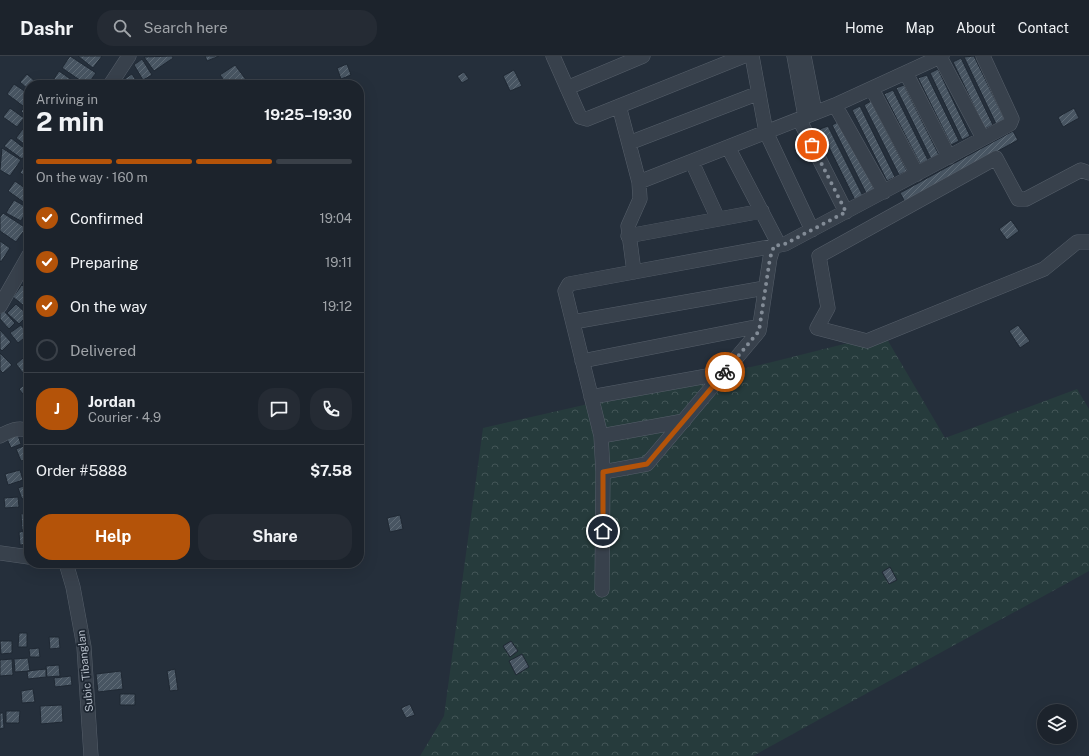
<!DOCTYPE html>
<html lang="en">
<head>
<meta charset="utf-8">
<style>
  :root { --surface:#1c232c; --page:#252b34; --text:#f1f3f6; --muted:#a0a4a9; --line:#3a4048; --accent:#b45309 }
  body { margin:0; font-family:"Public Sans",sans-serif; background:var(--page); color:var(--text); height:100vh; display:flex; flex-direction:column; font-size:15px; white-space:nowrap }
  * { box-sizing:border-box; margin:0 }
  p { font-size:13px; color:var(--muted) }
  .icon { flex:none; width:22px; height:22px; fill:none; stroke:currentColor; stroke-width:2; stroke-linecap:round; stroke-linejoin:round }
  .map { position:relative; flex:1; overflow:hidden }
  .side { position:absolute; left:24px; top:24px; width:340px; height:488px; display:flex; flex-direction:column; background:var(--surface); border-radius:16px; box-shadow:0 4px 16px #0002,0 0 0 1px var(--line) }
  .side>* { flex:none }
  .controls { position:absolute; left:1037px; top:648px; display:grid; gap:8px }
  .controls a { display:grid; place-items:center; width:40px; height:40px; border-radius:50%; background:var(--surface); box-shadow:0 4px 16px #0002,0 0 0 1px var(--line); font-size:20px }
  .pin { position:absolute; display:grid; place-items:center; width:34px; height:34px; color:#fff; margin:-17px; border:2px solid #fff; border-radius:50%; box-shadow:0 1px 4px #0007 }
  .courier { position:absolute; display:grid; place-items:center; width:40px; height:40px; margin:-20px; border:3px solid #b45309; border-radius:50%; background:#fff; color:#222; box-shadow:0 1px 5px #0007 }
  .head em { font-style:normal; font-weight:700 }
  .head div { display:flex; flex-direction:column-reverse }
  .head { display:flex; align-items:center; justify-content:space-between; height:68px; padding:0 12px }
  h1 { font-size:26px; font-weight:700; line-height:30px }
  .bar { display:grid; grid-template-columns:repeat(4,1fr); gap:6px 4px; align-content:center; height:48px; padding:0 12px }
  .bar i { height:5px; border-radius:3px; background:var(--line) }
  .bar .current { background:var(--accent) }
  .bar p { grid-column:span 4 }
  .line { display:flex; align-items:center; gap:10px; padding:0 12px; border-top:1px solid var(--line) }
  .line div { flex:1 }
  .round { display:grid; place-items:center; flex:none; width:42px; height:42px; border-radius:16px; background:var(--page) }
  ol { padding:0 12px; list-style:none }
  li { display:flex; align-items:center; gap:12px; height:44px }
  li p { margin-inline-start:auto }
  li .icon { padding:4px; border-radius:50%; background:var(--accent); color:#fff; stroke-width:4 }
  li:last-child { color:var(--muted) }
  li i { width:22px; height:22px; border:2px solid var(--line); border-radius:50% }
  .cta { display:flex; gap:8px; margin-top:auto; padding:8px 12px }
  .cta a { flex:1; height:46px; border-radius:16px; background:var(--accent); color:#fff; font-size:16px; font-weight:700; line-height:46px; text-align:center }
  .cta a+a { background:var(--page); color:var(--text) }
  header { display:flex; align-items:center; gap:24px; box-sizing:border-box; height:56px; padding:0 20px; background:var(--surface); border-bottom:1px solid var(--line) }
  header strong { font-size:19px }
  nav { display:flex; gap:22px; margin-inline-start:auto; font-size:14px }
  .search { width:280px; height:36px; background:var(--page); display:flex; align-items:center; gap:10px; box-sizing:border-box; padding:0 14px; border-radius:16px; color:var(--muted); font-size:15px }
  .map>svg:first-child { display:block }
  .forest { fill:url(#forest-crowns) }
  .building { fill:url(#building-hatch); stroke:#1f2833 }
  .lines { fill:none; stroke-linecap:round; stroke-linejoin:round }
  .minor-casing { stroke:#565f6a; stroke-width:15 }
  .minor { stroke:#38414c; stroke-width:14 }
  .done { stroke:#828b96; stroke-width:4; stroke-dasharray:0 7.2 }
  .route { stroke:#b45309; stroke-width:5 }
  .labels { text-anchor:middle; dominant-baseline:central; stroke-width:3.5; stroke-linejoin:round; paint-order:stroke }
  .street-label { font-size:11px; fill:#b4bcc7; stroke:#1d2631 }
</style>
</head>
<body>
<header>
<strong>Dashr</strong>
<div class="search"><svg class="icon" aria-label="search" viewBox="0 0 24 24"><circle cx="10" cy="10" r="6"/><path d="M15 15l6 6"/></svg>Search here</div>
<nav><a>Home</a><a>Map</a><a>About</a><a>Contact</a></nav>
</header>
<div class="map">
<svg width="1089" height="700" viewBox="0 0 1089 700">
  <defs>
    <pattern id="forest-crowns" width="20" height="18" patternUnits="userSpaceOnUse"><rect width="20" height="18" fill="#263b3c"/><path d="M2 6a3 3 0 1 1 6 0M12 15a3 3 0 1 1 6 0" fill="none" stroke="#435557"/></pattern>
    <pattern id="building-hatch" width="6" height="6" patternUnits="userSpaceOnUse"><rect width="6" height="6" fill="#485562"/><path d="M-1 1l2-2M0 6l6-6M5 7l2-2" fill="none" stroke="#606c77"/></pattern>
  </defs>
  <rect width="100%" height="100%" fill="#252f3b"/>
  <path class="forest" d="M884,278L945,382L1077,333L1089,353V515L753,700H420L444,660L483,372L768,307Z"/>
  <path class="building" d="M70,0L96,17L87,29L62,12Z
    M78,0H102L93,12Z
    M172,0L173,2L154,15L144,1Z
    M205,0H219L207,5Z
    M974,0L1005,64L996,68L964,1Z
    M961,2L993,69L985,73L953,6Z
    M142,3L152,19L143,24L134,9Z
    M347,8L351,19L341,23L337,12Z
    M235,9L247,25L241,29H228L220,19Z
    M938,13L970,80L962,84L930,17Z
    M514,14L522,30L510,35L503,20Z
    M59,15L79,29H56L52,26Z
    M464,16L469,23L462,27L457,20Z
    M27,18L39,29H29V34L20,26Z
    M132,18L139,29H126L123,24Z
    M927,19L959,85L951,89L918,22Z
    M14,28L29,38L23,50L7,38Z
    M904,29L939,99L931,103L896,32Z
    M893,34L928,104L920,108L884,38Z
    M871,45L907,115L899,119L864,49Z
    M27,49L29,56L25,60L21,55Z
    M860,50L895,121L887,125L852,54Z
    M10,52L24,62L17,71L3,61Z
    M1074,52L1079,62L1063,71L1058,61Z
    M840,65L875,135L867,139L832,69Z
    M25,70L29,72L28,91L16,82Z
    M828,70L863,140L855,144L820,73Z
    M1013,75L1018,84L905,146L900,137Z
    M11,82L28,95L22,103L4,90Z
    M2,92L21,104L10,120L0,114Z
    M29,101V122L20,117Z
    M15,125L29,135V150L8,135Z
    M14,144L28,152L21,165L6,157Z
    M3,157L26,172L16,186L0,175V161Z
    M1011,164L1019,175L1007,184L999,173Z
    M0,185L10,192L1,206L0,205Z
    M22,229L29,235V254L13,241Z
    M16,248L28,259L19,268L7,257Z
    M4,255L15,267L9,273L0,263V258Z
    M21,269L28,279L18,287L10,277Z
    M1018,269L1030,285L1020,292L1009,275Z
    M0,274L11,286L2,295L0,293Z
    M0,297L12,309L3,317L0,314Z
    M29,297V320L27,322L16,308Z
    M29,325V346L19,333Z
    M18,379L21,388L11,392L7,383Z
    M24,390L29,401L21,405L16,393Z
    M20,414L23,424L8,429L5,418Z
    M29,428V440L22,443L18,432Z
    M18,441L19,451L5,452L4,442Z
    M29,457V473L22,474L21,458Z
    M400,459L403,473L390,476L387,462Z
    M29,475V488L20,489L19,476Z
    M890,511L897,524L889,528L882,516Z
    M19,577H27V591H18Z
    M49,581H59L60,592L50,593Z
    M0,585H12V597L1,598Z
    M511,585L518,595L510,601L503,590Z
    M39,592L40,601H30L29,593Z
    M522,598L529,611L516,619L509,605Z
    M28,602L30,615L15,616L14,603Z
    M12,603L13,619L0,620V604Z
    M59,609L60,620L47,621L46,610Z
    M46,613V621L28,623L27,615Z
    M175,613L178,634L170,635L167,615Z
    M121,615L123,633L98,636L96,618Z
    M71,620L72,629L55,631L54,622Z
    M33,633L35,646L22,647L21,635Z
    M120,638H135V649H120Z
    M410,648L415,659L406,662L401,652Z
    M62,649L63,666L41,668L40,650Z
    M6,655H20L19,667H6Z
    M0,657H3L4,672L0,673Z"/>
  <g class="lines">
    <defs>
      <path id="minor" d="M553,0L580,61L587,63L744,0
        M752,0L766,76L812,174
        M794,0L805,60
        M804,0L815,56
        M940,1L983,82
        M906,17L949,101
        M110,29L129,0
        M567,32L643,0
        M872,33L917,118
        M835,49L884,136
        M619,50L639,126L640,143L628,170L634,216
        M799,63L846,156
        M629,87L759,37
        M692,106L718,163
        M1089,117L1081,114L1026,143H1018L996,102L819,200L828,252L817,272L867,285L1044,213L1077,186H1089
        M639,126L835,49L942,0
        M628,180L762,155
        M0,250L29,199
        M573,266L765,232
        M582,305L760,270
        M591,341L724,317
        M0,380C9,375 19,370 29,375
        M601,380L684,365
        M603,416L647,408L759,275L770,202L776,183L728,91
        M0,497L29,501
        M66,507L73,531L84,591L91,700
        M602,534L603,416L601,380L565,235L569,228L785,188L1010,68L1012,63L983,0"/>
    </defs>
    <use href="#minor" class="minor-casing"/>
    <use href="#minor" class="minor"/>
  </g>
  <g class="lines">
    <path class="done" d="M725,316L759,275L770,202L774,190L785,188L846,156L812,89"/>
    <path class="route" d="M603,475V416L647,408L725,316"/>
  </g>
  <g class="labels">
    <g class="street-label">
      <text transform="translate(85 615) rotate(-96)">Subic Tibanglan</text>
    </g>
  </g>
</svg>
<div class="controls">
<a><svg class="icon" aria-label="layers" viewBox="0 0 24 24"><path d="M12 4l9 5-9 5-9-5zM3 14l9 5 9-5"/></svg></a>
</div>
<div class="pin" style="left:812px;top:89px;background:#ea580c"><svg class="icon" aria-label="bag" viewBox="0 0 24 24"><path d="M5 8h14l-1 12H6zM9 8a3 3 0 0 1 6 0"/></svg></div>
<div class="pin" style="left:603px;top:475px;background:#1f2937"><svg class="icon" aria-label="home" viewBox="0 0 24 24"><path d="M3 11l9-7 9 7M6 9v11h12V9"/></svg></div>
<div class="courier" style="left:725px;top:316px"><svg class="icon" aria-label="bike" viewBox="0 0 24 24"><circle cx="6" cy="16" r="4"/><circle cx="18" cy="16" r="4"/><path d="M6 16l4-8h5l3 8M10 8l3 8H6M13 5h3"/></svg></div>
<section class="side">
<div class="head"><div><h1>2 min</h1><p>Arriving in</p></div><em>19:25–19:30</em></div>
<div class="bar"><i class="current"></i><i class="current"></i><i class="current"></i><i></i><p>On the way · 160 m</p></div>
<ol>
<li><svg class="icon" aria-label="check" viewBox="0 0 24 24"><path d="M5 12l5 5 9-10"/></svg>Confirmed<p>19:04</p></li>
<li><svg class="icon" aria-label="check" viewBox="0 0 24 24"><path d="M5 12l5 5 9-10"/></svg>Preparing<p>19:11</p></li>
<li><svg class="icon" aria-label="check" viewBox="0 0 24 24"><path d="M5 12l5 5 9-10"/></svg>On the way<p>19:12</p></li>
<li><i></i>Delivered</li>
</ol>
<div class="line" style="height:72px"><b class="round" style="background:var(--accent);color:#fff">J</b><div><b>Jordan</b><p>Courier · 4.9</p></div><a class="round"><svg class="icon" aria-label="chat" viewBox="0 0 24 24"><path d="M4 5h16v11H9l-5 4z"/></svg></a><a class="round"><svg class="icon" aria-label="phone" viewBox="0 0 24 24"><path d="M5 4h4l2 5-3 2q2 4 5 5l2-3 5 2v4C11 20 4 13 5 4z"/></svg></a></div>
<div class="line" style="height:52px"><div>Order #5888</div><b>$7.58</b></div>
<div class="cta"><a>Help</a><a>Share</a></div>
</section>
</div>
</body>
</html>
